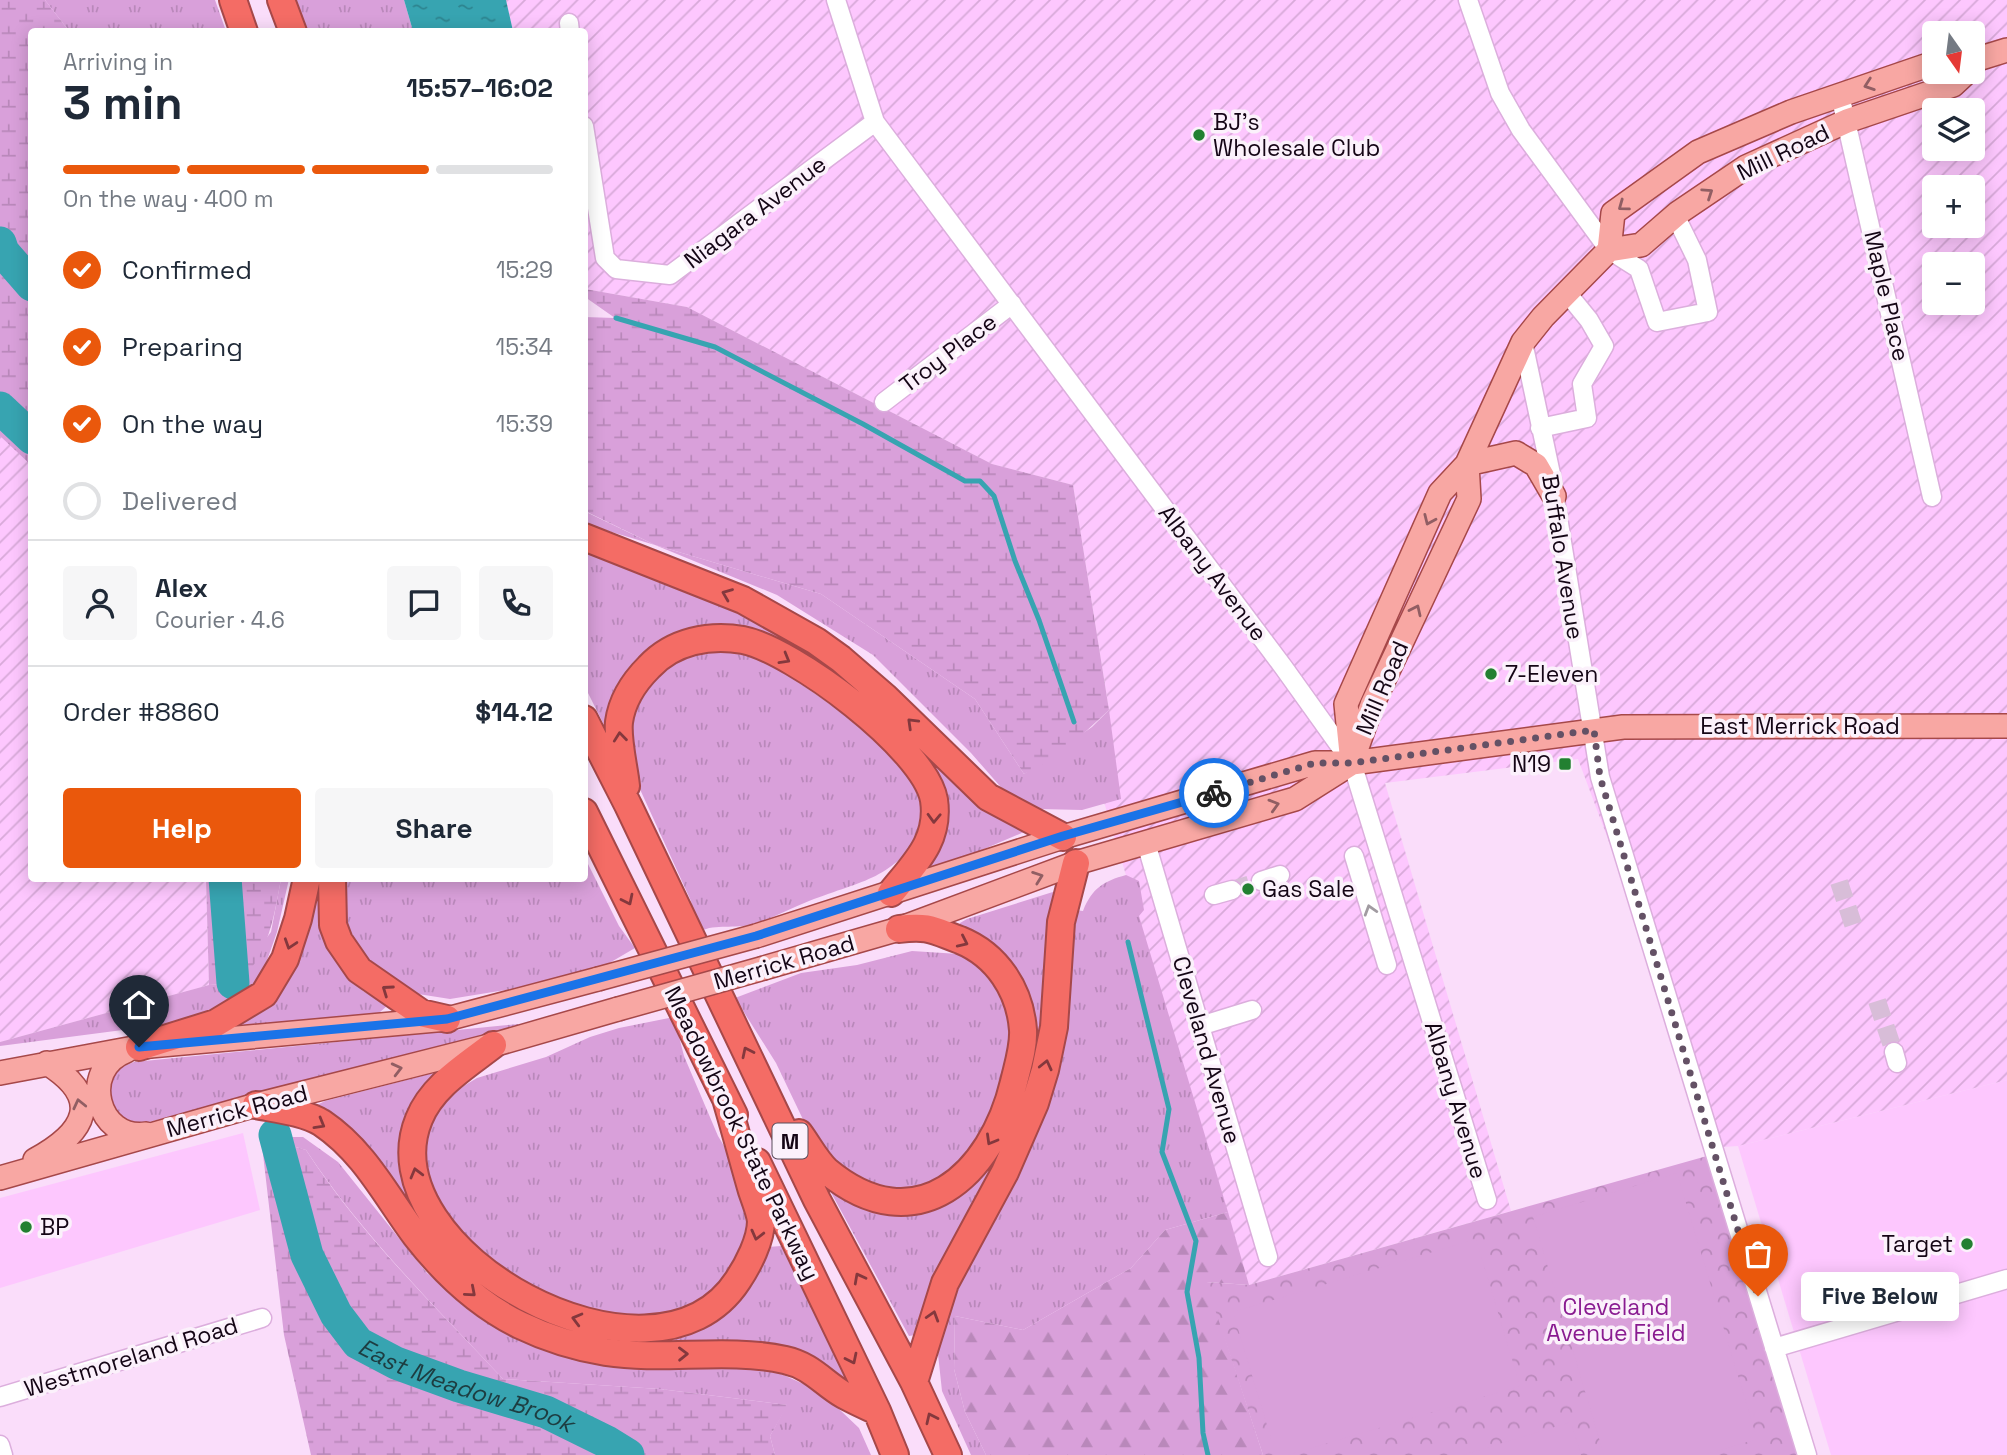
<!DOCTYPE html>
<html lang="en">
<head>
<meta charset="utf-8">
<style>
  :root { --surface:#fff; --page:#f6f6f7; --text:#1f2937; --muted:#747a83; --line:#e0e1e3; --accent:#ea580c }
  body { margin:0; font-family:"Space Grotesk",sans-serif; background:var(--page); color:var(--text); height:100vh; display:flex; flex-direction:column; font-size:26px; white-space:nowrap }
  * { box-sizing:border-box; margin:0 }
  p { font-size:23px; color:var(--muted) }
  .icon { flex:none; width:38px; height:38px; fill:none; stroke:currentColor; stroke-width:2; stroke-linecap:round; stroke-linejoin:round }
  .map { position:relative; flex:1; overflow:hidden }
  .side { position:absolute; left:28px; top:28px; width:560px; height:854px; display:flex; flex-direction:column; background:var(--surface); border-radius:7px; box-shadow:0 4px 18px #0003 }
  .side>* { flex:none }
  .needle { width:46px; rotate:166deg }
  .controls { position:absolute; left:1922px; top:21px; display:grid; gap:14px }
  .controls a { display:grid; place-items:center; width:63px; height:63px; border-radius:7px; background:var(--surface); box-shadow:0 4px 18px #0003; font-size:35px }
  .pin { position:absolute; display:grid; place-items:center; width:60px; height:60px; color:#fff; margin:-72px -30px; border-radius:50% 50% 50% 0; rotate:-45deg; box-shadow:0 0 7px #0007 }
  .pin .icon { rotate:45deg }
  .courier { position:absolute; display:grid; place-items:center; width:70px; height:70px; margin:-35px; border:5px solid #1a73e8; border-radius:50%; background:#fff; color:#222; box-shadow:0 2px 9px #0007 }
  .bubble { position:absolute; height:49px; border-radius:7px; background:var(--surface); box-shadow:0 4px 18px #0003; font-size:23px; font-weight:700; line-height:49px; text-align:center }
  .head em { font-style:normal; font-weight:700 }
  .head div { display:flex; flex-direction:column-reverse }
  .head { display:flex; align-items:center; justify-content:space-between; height:119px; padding:0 35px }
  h1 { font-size:46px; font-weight:700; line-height:52px }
  .bar { display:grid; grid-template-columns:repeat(4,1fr); gap:10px 7px; align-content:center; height:84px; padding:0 35px }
  .bar i { height:9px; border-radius:5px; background:var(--line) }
  .bar .selected { background:var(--accent) }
  .bar p { grid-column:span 4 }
  .line { display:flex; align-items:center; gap:18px; padding:0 35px; border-top:2px solid var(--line) }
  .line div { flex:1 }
  .round { display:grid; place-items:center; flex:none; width:74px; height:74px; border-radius:7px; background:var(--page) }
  ol { padding:0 35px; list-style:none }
  li { display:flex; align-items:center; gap:21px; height:77px }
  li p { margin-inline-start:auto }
  li .icon { padding:7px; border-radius:50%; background:var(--accent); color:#fff; stroke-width:4 }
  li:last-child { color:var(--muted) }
  li i { width:38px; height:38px; border:4px solid var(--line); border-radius:50% }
  .button { display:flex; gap:14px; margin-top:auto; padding:14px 35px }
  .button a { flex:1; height:80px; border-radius:7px; background:var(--accent); color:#fff; font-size:28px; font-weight:700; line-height:80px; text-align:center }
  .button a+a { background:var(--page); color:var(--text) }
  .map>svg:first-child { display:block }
  .built { fill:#fdc7fe }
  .industrial { fill:url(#industrial-furrows); fill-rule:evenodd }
  .grass { fill:url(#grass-tufts) }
  .forest { fill:url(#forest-firs) }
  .wetland { fill:url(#wetland-marsh) }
  .park { fill:url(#park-crowns) }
  .garden { fill:#d9a0da }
  .water { fill:url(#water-ripples) }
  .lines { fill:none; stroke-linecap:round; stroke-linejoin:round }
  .stream { stroke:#37a4b1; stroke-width:5 }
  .river { stroke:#37a4b1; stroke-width:33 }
  .minor-tunnel { stroke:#d8bdd8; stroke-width:18; stroke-dasharray:18 9; stroke-linecap:butt }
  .minor-casing { stroke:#dcaedd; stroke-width:21 }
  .major-casing { stroke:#a64849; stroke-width:26 }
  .highway-casing { stroke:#a64849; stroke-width:30 }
  .minor { stroke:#fff; stroke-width:18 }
  .major { stroke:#f8a7a3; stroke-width:23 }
  .highway { stroke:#f46c65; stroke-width:26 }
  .major-bridge-casing { stroke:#a64849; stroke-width:26; stroke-linecap:butt }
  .major-bridge { stroke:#f8a7a3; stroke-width:23 }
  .oneway { stroke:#915e63 }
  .oneway2 { stroke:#84383d }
  .oneway3 { stroke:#a19ba1 }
  .done { stroke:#645165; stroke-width:7; stroke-dasharray:0 12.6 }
  .route { stroke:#1a73e8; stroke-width:9 }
  .poi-dot { fill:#228031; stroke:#fbf1fb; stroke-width:2.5 }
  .labels { text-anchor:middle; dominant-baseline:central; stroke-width:7; stroke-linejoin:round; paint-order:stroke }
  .shield { fill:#fbf1fb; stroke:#594c5a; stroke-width:2 }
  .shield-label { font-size:21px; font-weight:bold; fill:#140515 }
  .poi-label { font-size:23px; fill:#140515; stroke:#fbf1fb; text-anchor:start }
  .street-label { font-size:23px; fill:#140515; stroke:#fbf1fb }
  .park-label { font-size:23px; fill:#891b90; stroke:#fbf1fb }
  .water-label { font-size:24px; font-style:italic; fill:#1d3d41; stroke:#fbf1fb }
</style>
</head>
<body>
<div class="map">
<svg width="2007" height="1455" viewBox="0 0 2007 1455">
  <defs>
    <pattern id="industrial-furrows" width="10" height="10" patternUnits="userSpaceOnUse" patternTransform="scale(1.75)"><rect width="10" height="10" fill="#fdc7fe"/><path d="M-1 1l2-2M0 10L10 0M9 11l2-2" fill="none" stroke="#d8a9d9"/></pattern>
    <pattern id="grass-tufts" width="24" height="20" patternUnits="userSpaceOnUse" patternTransform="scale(1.75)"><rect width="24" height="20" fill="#d9a0da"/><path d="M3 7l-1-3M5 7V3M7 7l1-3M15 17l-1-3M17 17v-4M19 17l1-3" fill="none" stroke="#b988ba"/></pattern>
    <pattern id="forest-firs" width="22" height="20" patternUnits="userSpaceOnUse" patternTransform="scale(1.75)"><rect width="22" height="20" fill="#d9a0da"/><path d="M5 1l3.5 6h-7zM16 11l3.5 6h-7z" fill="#b988ba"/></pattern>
    <pattern id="wetland-marsh" width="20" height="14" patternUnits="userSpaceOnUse" patternTransform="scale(1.75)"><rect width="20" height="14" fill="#d9a0da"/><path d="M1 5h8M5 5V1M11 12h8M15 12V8" fill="none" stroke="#b988ba"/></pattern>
    <pattern id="park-crowns" width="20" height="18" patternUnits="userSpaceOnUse" patternTransform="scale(1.75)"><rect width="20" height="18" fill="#d9a0da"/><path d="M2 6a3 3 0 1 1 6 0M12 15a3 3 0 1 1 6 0" fill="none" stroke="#b988ba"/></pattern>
    <pattern id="water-ripples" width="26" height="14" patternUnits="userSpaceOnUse" patternTransform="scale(1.75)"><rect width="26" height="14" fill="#37a4b1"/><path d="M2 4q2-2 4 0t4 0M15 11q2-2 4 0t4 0" fill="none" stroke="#2d848f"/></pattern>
  </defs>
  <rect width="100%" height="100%" fill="#faddfa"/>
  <path class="built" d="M2007,1080V1455H1831L1738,1146Z
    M243,1133L260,1210L0,1288V1198Z"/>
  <path class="industrial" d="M506,0H2007V1080L1738,1146L1723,1147L1578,759L1385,783L1511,1211L1249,1285L1101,792L1109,710L1073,485L992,464L687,307L585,289L584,32L513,31ZM1934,33H1972V72H1934ZM1934,110H1972V149H1934ZM1934,187H1972V226H1934ZM1934,264H1972V303H1934Z
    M0,435L31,464L32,878L206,879L209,985L0,1042Z"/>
  <path class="grass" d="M45,0H215L226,31H69Z
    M296,0H404L413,31H308Z
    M584,511L655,545L821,594L975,699L1024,774L1092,727L1109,710L1121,799L1082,810L1039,809L1006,793L971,753L873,655L777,595L655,545L585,524Z
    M585,549L733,609L832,664L1005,821L1024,832L935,870L929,863L941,796L794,653L691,634L610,723L604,725L585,687Z
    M722,648L764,658L857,723L907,769L924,792L928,826C890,881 866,879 809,901C789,909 770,920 749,925C731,929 713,923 697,933L691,901L633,774L630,712L650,675L685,653Z
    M585,858L619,926L635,948L594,972L543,984L450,999L399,991L369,972L345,932V879L584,878Z
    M1126,875L1139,881L1144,910L1139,916L1228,1212L1165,1230L1131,1268L1023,1330L955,1316L954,1369L965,1412L986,1455H971L942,1391L937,1345L948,1301L1046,1104L1067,1026L1069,962L1075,910L1083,911C1092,888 1104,881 1126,875Z
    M281,879H289L277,932L258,986L226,1009L184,1022L0,1046V1042L209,985L233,983L271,932Z
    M317,879H326L338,958L363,991L388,1005L379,1013L218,1028L255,1011Z
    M1056,891L1037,1068L921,1334L909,1336L821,1174L915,1212L940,1206L977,1181L1002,1144L1031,1023L959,929L960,923L967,919Z
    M912,951L959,954L980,962L1010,1000L1014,1047L1001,1100L973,1160L936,1189L887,1196L858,1186L809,1132L776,1063L735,998L801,973L857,965Z
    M674,1017L684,1056L718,1136L746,1182L752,1212L746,1251L715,1299L662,1321L551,1304L455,1232L422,1170L425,1132L442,1099L477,1078L546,1057L590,1037L619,1028Z
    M518,1024L520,1029L446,1045L141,1124L118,1121L105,1081L115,1070L134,1062Z
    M453,1068L414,1113L448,1253L496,1294L532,1314L581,1332L628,1338L678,1335L717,1316L768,1247L781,1246L852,1385L817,1366L581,1341L492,1300L311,1108L325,1101Z
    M261,1137H303L338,1162L427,1273L494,1324L766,1367L821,1392L859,1428L871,1455H775L770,1436L787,1405L660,1389L503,1379C435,1306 361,1234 306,1150Z"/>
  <path class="forest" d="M1228,1212L1249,1285L1207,1282L1263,1455H986L965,1412L954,1369L955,1316L1023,1330L1131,1268L1165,1230Z"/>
  <path class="wetland" d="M0,0H45L69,31L32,32L31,465L0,436Z
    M585,289L687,307L992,464L1073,485L1109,710L1058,757L1024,774L975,699L821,594L655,545L585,511L584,317L615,318L585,297Z
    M206,879H281C275,911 268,963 236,981C229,985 218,984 209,985Z
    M261,1137L306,1150C360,1234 435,1306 503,1379L660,1389L788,1405L770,1436L775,1455H311L284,1335Z"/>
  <path class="park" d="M1707,1156L1798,1455H1263L1206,1282L1249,1285Z"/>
  <path class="garden" d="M1677,1173L1757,1439L1704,1455H1604L1533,1217Z
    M1476,1239L1520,1386L1288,1455H1276L1233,1312Z
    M1571,1422L1581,1455H1463Z"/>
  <path class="water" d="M404,0H506L513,31H413Z"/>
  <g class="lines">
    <path class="stream" d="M616,318L715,347L863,424L965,481H980L994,496L1015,561L1039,620L1074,722
      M1128,942L1169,1109L1162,1152L1196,1241L1187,1292L1199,1358L1203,1433L1208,1455"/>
    <g class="river">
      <path d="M0,243L3,252L32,285"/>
      <path d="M0,408L32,438"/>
      <path d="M225,878L233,983"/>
      <path id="s1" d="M275,1135L307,1255L336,1314L358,1343L396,1363L459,1386L546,1412L607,1442L628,1455"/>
    </g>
    <path class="minor-tunnel" d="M1839,882L1855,930
      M1232,890L1261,881
      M1877,1001L1894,1052"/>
    <defs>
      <path id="minor" d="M836,0L875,122L1284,668L1352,763L1487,1200
        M1468,0L1500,93L1521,130L1609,250L1639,269L1657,322L1708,312L1697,260L1675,215
        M569,23L570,32
        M1840,95L1932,497
        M584,126L605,258L616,269L670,275L875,122
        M1523,342L1551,474L1600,777L1807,1455
        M884,402L1012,304
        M1540,428L1587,418L1582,384L1604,346L1589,320L1567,293
        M1146,843L1268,1257
        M1354,856L1387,965
        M1261,881L1280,875
        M1214,895L1232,890
        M1200,1026L1252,1010
        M1894,1052L1897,1063
        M1774,1348L2007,1279
        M0,1397L262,1318
        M0,1445L3,1455"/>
      <path id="major" d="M1972,59L1981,58L2007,50
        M1609,250L1613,213L1698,152L1791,112L1934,63
        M1467,464L1516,453L1536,465L1554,496
        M1355,753L1372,705L1469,499L1467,464
        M1352,763L1346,704L1440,493L1467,464L1523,342L1543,317L1609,250L1641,245L1678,213L1746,167L1847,121L1953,85L1967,72
        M756,936L1063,837L1315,763H1352L1623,727L2007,726
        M764,968L899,929L1076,863L1295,799L1352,763
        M126,1051C79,1069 97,1141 146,1134
        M0,1073L139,1047L447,1019L598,979
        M35,1160C86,1132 104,1099 47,1063
        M0,1178L256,1105L493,1045L618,1009"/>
      <path id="highway" d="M233,0L244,32
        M281,0L293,32
        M584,537L743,600L816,641L841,659L885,697L988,797L1063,837
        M584,719L628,805L817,1200L914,1382L948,1455
        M626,786C624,767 617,740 619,722C622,700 634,682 649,667C673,641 710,634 743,640C793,650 925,748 934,800C940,841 914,864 891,893
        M584,812L734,1115
        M332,878L333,925L339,941L359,970L421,1013L447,1019
        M493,1045C466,1066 432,1086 419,1119C365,1250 653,1411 738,1280C748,1265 761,1240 761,1221C760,1212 755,1200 752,1191C743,1160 735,1129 726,1099
        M139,1047L216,1023L264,994L285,959L298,919L307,878
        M256,1105C276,1109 304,1112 322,1123C365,1152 386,1196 416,1236C444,1272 479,1305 520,1325C547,1338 576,1347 606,1352C665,1361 726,1347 785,1360C812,1366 823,1383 844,1395C855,1401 866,1406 877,1411
        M799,1133C808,1145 816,1161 827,1171C916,1245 992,1175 1014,1082C1018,1065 1024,1047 1023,1030C1020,990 997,955 960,940C933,930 928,925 899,929
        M757,1162L877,1411L895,1455
        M914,1382L945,1283L1005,1172L1035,1103L1045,1070L1054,1027L1061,922L1076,863"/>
    </defs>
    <use href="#minor" class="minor-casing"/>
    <use href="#major" class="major-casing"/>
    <use href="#highway" class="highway-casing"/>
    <use href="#minor" class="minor"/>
    <use href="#major" class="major"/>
    <use href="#highway" class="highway"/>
    <defs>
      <path id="major-bridge" d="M598,979L756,936
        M618,1009L764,968"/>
    </defs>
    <use href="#major-bridge" class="major-bridge-casing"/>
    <use href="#major-bridge" class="major-bridge"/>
  </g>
  <defs><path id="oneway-chevron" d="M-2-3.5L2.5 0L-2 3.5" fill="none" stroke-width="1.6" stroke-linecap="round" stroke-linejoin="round" transform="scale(1.75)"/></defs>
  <g class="oneway">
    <use href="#oneway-chevron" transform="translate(1869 85) rotate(161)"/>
    <use href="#oneway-chevron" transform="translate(1708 193) rotate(-34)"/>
    <use href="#oneway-chevron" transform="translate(1623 206) rotate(144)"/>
    <use href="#oneway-chevron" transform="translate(1429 520) rotate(114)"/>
    <use href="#oneway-chevron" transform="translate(1416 610) rotate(-65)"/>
    <use href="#oneway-chevron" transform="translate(1274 805) rotate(-16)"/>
    <use href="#oneway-chevron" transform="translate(1038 877) rotate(-20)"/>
    <use href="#oneway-chevron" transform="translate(397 1069) rotate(-14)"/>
    <use href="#oneway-chevron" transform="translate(79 1104) rotate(-103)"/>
  </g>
  <g class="oneway2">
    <use href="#oneway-chevron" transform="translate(727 594) rotate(-158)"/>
    <use href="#oneway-chevron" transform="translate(785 659) rotate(30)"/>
    <use href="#oneway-chevron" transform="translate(912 723) rotate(-136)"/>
    <use href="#oneway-chevron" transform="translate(620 737) rotate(-96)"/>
    <use href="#oneway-chevron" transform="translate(934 818) rotate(92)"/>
    <use href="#oneway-chevron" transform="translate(628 900) rotate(64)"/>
    <use href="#oneway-chevron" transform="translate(963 942) rotate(25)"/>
    <use href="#oneway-chevron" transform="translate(290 944) rotate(108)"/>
    <use href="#oneway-chevron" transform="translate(387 990) rotate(-145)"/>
    <use href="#oneway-chevron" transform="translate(747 1052) rotate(-116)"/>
    <use href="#oneway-chevron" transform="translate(1046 1065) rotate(-77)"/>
    <use href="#oneway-chevron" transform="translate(320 1124) rotate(30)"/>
    <use href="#oneway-chevron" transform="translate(991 1140) rotate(120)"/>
    <use href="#oneway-chevron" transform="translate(416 1173) rotate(-105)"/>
    <use href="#oneway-chevron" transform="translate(757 1235) rotate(104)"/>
    <use href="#oneway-chevron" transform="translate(859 1278) rotate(-118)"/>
    <use href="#oneway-chevron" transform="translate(471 1292) rotate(41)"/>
    <use href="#oneway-chevron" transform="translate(933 1316) rotate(-73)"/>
    <use href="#oneway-chevron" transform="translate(577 1319) rotate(-165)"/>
    <use href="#oneway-chevron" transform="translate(683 1354) rotate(-1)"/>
    <use href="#oneway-chevron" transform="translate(852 1359) rotate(64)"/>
    <use href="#oneway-chevron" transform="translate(931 1418) rotate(-115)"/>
  </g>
  <use class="oneway3" href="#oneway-chevron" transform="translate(1370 910) rotate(-107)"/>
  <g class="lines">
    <path class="done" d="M1214,793L1315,763H1352L1594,730L1600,777L1758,1296"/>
    <path class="route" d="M139,1047L447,1019L756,936L1063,836L1214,793"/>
  </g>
  <g class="poi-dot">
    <circle cx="1199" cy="135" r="7"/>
    <circle cx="1491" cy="674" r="7"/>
    <rect x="1558" y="757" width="14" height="14" rx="3.5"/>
    <circle cx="1248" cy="889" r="7"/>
    <circle cx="26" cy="1227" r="7"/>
    <circle cx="1967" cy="1244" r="7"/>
  </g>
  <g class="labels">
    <rect class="shield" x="772.5" y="1123.5" width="35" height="35" rx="5"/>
    <g class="shield-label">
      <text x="790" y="1141">M</text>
    </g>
    <g class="poi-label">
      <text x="1213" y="122">BJ's<tspan x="1213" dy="26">Wholesale Club</tspan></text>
      <text x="1505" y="674">7-Eleven</text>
      <text x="1551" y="764" text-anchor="end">N19</text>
      <text x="1262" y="889">Gas Sale</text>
      <text x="40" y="1227">BP</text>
      <text x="1953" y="1244" text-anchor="end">Target</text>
    </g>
    <g class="street-label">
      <text transform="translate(1783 152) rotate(-26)">Mill Road</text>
      <text transform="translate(755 212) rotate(-37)">Niagara Avenue</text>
      <text transform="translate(1887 296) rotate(77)">Maple Place</text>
      <text transform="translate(948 353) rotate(-37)">Troy Place</text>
      <text transform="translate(1563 557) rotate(81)">Buffalo Avenue</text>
      <text transform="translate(1213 573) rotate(53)">Albany Avenue</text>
      <text transform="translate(1382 688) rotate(-67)">Mill Road</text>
      <text x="1800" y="726">East Merrick Road</text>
      <text transform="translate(784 962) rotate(-16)">Merrick Road</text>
      <text transform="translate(1207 1050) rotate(74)">Cleveland Avenue</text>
      <text transform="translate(1456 1100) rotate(73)">Albany Avenue</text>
      <text transform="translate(237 1111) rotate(-15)">Merrick Road</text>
      <text transform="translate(742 1133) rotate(64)">Meadowbrook State Parkway</text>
      <text transform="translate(131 1357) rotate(-17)">Westmoreland Road</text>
    </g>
    <g class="park-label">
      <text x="1616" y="1307">Cleveland<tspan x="1616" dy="26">Avenue Field</tspan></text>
    </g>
    <g class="water-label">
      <text stroke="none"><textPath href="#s1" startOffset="343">East Meadow Brook</textPath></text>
    </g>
  </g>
</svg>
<div class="controls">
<a><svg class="needle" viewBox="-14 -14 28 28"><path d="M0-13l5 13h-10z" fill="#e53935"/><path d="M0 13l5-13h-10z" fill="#747a83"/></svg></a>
<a><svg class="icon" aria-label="layers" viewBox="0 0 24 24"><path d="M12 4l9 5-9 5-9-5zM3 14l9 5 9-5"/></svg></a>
<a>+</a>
<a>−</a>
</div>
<div class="pin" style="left:1758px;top:1296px;background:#ea580c"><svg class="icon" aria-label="bag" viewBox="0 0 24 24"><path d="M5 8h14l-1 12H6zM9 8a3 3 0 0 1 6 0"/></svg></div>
<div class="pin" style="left:139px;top:1047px;background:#1f2937"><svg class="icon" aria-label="home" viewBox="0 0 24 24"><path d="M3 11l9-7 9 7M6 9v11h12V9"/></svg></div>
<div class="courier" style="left:1214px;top:793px"><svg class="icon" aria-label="bike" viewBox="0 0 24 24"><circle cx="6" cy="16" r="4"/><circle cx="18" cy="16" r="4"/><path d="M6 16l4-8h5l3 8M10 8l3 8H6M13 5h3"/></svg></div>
<div class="bubble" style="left:1801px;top:1272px;width:158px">Five Below</div>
<section class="side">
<div class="head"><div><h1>3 min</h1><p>Arriving in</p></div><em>15:57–16:02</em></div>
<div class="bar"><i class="selected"></i><i class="selected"></i><i class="selected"></i><i></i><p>On the way · 400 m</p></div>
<ol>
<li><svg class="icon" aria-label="check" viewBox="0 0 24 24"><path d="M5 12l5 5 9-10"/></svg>Confirmed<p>15:29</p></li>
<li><svg class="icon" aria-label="check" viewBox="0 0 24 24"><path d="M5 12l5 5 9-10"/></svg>Preparing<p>15:34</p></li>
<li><svg class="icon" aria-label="check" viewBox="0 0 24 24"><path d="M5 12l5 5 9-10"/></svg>On the way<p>15:39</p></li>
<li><i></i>Delivered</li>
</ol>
<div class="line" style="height:126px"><a class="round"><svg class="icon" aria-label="person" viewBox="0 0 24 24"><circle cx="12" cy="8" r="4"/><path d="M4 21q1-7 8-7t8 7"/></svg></a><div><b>Alex</b><p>Courier · 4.6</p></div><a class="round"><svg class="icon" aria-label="chat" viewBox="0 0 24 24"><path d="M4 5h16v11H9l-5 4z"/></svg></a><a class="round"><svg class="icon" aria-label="phone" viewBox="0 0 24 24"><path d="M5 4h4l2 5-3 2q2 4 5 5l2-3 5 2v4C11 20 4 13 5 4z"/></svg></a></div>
<div class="line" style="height:91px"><div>Order #8860</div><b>$14.12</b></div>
<div class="button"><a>Help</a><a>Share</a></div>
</section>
</div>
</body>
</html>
